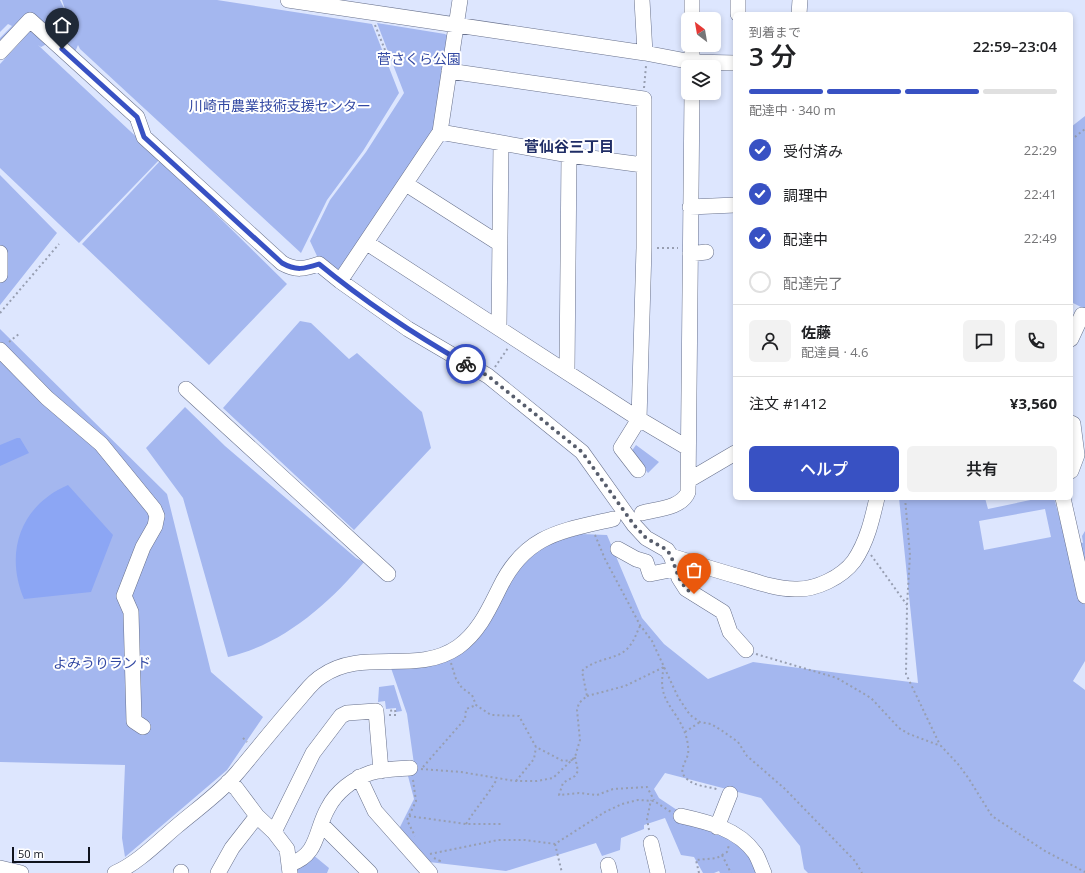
<!DOCTYPE html>
<html lang="ja">
<head>
<meta charset="utf-8">
<style>
  :root { --surface:#fff; --page:#f2f2f2; --text:#202124; --muted:#757577; --line:#e0e0e0; --accent:#3851c3 }
  body { margin:0; font-family:"Open Sans","Noto Sans JP",sans-serif; background:var(--page); color:var(--text); height:100vh; display:flex; flex-direction:column; font-size:15px; white-space:nowrap }
  * { box-sizing:border-box; margin:0 }
  p { font-size:13px; color:var(--muted) }
  .icon { flex:none; width:22px; height:22px; fill:none; stroke:currentColor; stroke-width:2; stroke-linecap:round; stroke-linejoin:round }
  .map { position:relative; flex:1; overflow:hidden }
  .side { position:absolute; left:733px; top:12px; width:340px; height:488px; display:flex; flex-direction:column; background:var(--surface); border-radius:6px; box-shadow:0 2px 6px #0003 }
  .side>* { flex:none }
  .needle { width:26px; rotate:329deg }
  .buttons { position:absolute; left:681px; top:12px; display:grid; gap:8px }
  .buttons a { display:grid; place-items:center; width:40px; height:40px; border-radius:6px; background:var(--surface); box-shadow:0 2px 6px #0003; font-size:20px }
  .scale { position:absolute; left:12px; bottom:10px; width:78px; box-sizing:border-box; padding-left:4px; border:2px solid #0f131d; border-top:0; font-size:11px; line-height:14px; white-space:nowrap; color:#0f131d; -webkit-text-stroke:3px #fff; paint-order:stroke }
  .pin { position:absolute; display:grid; place-items:center; width:34px; height:34px; color:#fff; margin:-41px -17px; border-radius:50% 50% 50% 0; rotate:-45deg; box-shadow:0 0 4px #0007 }
  .pin .icon { rotate:45deg }
  .courier { position:absolute; display:grid; place-items:center; width:40px; height:40px; margin:-20px; border:3px solid #3851c3; border-radius:50%; background:#fff; color:#222; box-shadow:0 1px 5px #0007 }
  .head em { font-style:normal; font-weight:600 }
  .head div { display:flex; flex-direction:column-reverse }
  .head { display:flex; align-items:center; justify-content:space-between; height:68px; padding:0 16px }
  h1 { font-size:26px; font-weight:600; line-height:30px }
  .bar { display:grid; grid-template-columns:repeat(4,1fr); gap:6px 4px; align-content:center; height:48px; padding:0 16px }
  .bar i { height:5px; border-radius:3px; background:var(--line) }
  .bar .active { background:var(--accent) }
  .bar p { grid-column:span 4 }
  .line { display:flex; align-items:center; gap:10px; padding:0 16px; border-top:1px solid var(--line) }
  .line div { flex:1 }
  .round { display:grid; place-items:center; flex:none; width:42px; height:42px; border-radius:6px; background:var(--page) }
  ol { padding:0 16px; list-style:none }
  li { display:flex; align-items:center; gap:12px; height:44px }
  li p { margin-inline-start:auto }
  li .icon { padding:4px; border-radius:50%; background:var(--accent); color:#fff; stroke-width:4 }
  li:last-child { color:var(--muted) }
  li i { width:22px; height:22px; border:2px solid var(--line); border-radius:50% }
  .primary-button { display:flex; gap:8px; margin-top:auto; padding:8px 16px }
  .primary-button a { flex:1; height:46px; border-radius:6px; background:var(--accent); color:#fff; font-size:16px; font-weight:600; line-height:46px; text-align:center }
  .primary-button a+a { background:var(--page); color:var(--text) }
  .map>svg:first-child { display:block }
  .green { fill:#a4b7ef; fill-rule:evenodd }
  .water { fill:#8ca6f4 }
  .lines { fill:none; stroke-linecap:round; stroke-linejoin:round }
  .minor-casing { stroke:#68718c; stroke-width:16 }
  .path { stroke:#979eb1; stroke-width:2; stroke-dasharray:2 3; stroke-linecap:butt }
  .minor { stroke:#fff; stroke-width:15 }
  .done { stroke:#575d6c; stroke-width:4; stroke-dasharray:0 7.2 }
  .route { stroke:#3851c3; stroke-width:5 }
  .labels { text-anchor:middle; dominant-baseline:central; stroke-width:4; stroke-linejoin:round; paint-order:stroke }
  .park-label { font-size:14px; fill:#3349a3; stroke:#fff }
  .neighbourhood-label { font-size:15px; font-weight:bold; fill:#1f2d65; stroke:#fff }
</style>
</head>
<body>
<div class="map">
<svg width="1085" height="873" viewBox="0 0 1085 873">
  <rect width="100%" height="100%" fill="#dde6fe"/>
  <path class="green" d="M0,0H60L66,12L62,0H217L372,24L399,93L363,151L327,200L301,253L80,49L78,45L75,52L58,38L41,47L38,45L160,159L79,243L0,168V64L27,35L0,59V38L12,26L8,24L0,32Z
    M377,23L445,34L449,37L435,130L341,270L337,271L317,256L310,241L330,200L366,152L404,93Z
    M1085,116V309L1071,302V127Z
    M161,160L287,284L209,365L82,244Z
    M0,175L57,233L0,305Z
    M300,321L311,323L349,359L357,353L422,412L431,448L354,530L223,408Z
    M0,329L167,494L211,672L263,717L227,770L125,857L122,838L125,765L0,762Z
    M185,407L225,446L356,558L364,562C329,604 282,645 228,657L183,498L146,448Z
    M636,445L659,462L648,473L631,452Z
    M899,498H985L988,509L1040,498H1054L1065,538L1083,543L1082,536L1085,531V661L1073,681L1085,690V873H808L804,869L800,846L761,798L665,773L654,789L659,798L677,810L732,836L754,860L761,873H720L719,871L714,873H703L694,857L681,855L665,818L644,825V829L621,838L620,850L602,856L596,843L506,871L429,862L398,831L414,799L408,776L414,764L407,714L391,668L445,660L531,554L554,542L581,534L607,535L642,618L664,644L708,679L753,662L918,683ZM1045,509L1051,537L984,550L979,521Z
    M394,685L402,711L396,712V708L386,709L385,701L378,702L379,687Z
    M312,854L329,868L327,873H295L297,869Z"/>
  <path class="water" d="M17,438H20L29,453L0,466V445Z
    M68,485L113,535L91,592L24,599C4,552 21,505 68,485Z"/>
  <g class="lines">
    <defs>
      <path id="minor" d="M288,0L645,53L692,62L735,63
        M642,0L645,53
        M692,0V19
        M738,14V0
        M799,14L800,0
        M692,45V67
        M0,52L30,20L137,117L144,137L282,263C296,271 304,269 319,264L340,281L408,329L488,376L582,452L634,525L646,538L667,550L671,556L679,578L686,589L723,612L730,632L746,650
        M449,71L644,99V248L639,419L621,448L638,470
        M440,132L569,155L643,165
        M406,184L500,244
        M690,207L735,205
        M367,243L639,419L688,448
        M0,253V275
        M690,254L706,252
        M340,281L440,132L460,0
        M499,328L501,143
        M1071,339L1082,315L1085,316
        M0,350L47,398L101,444L154,509L157,516L155,526L143,547L124,596L131,612L134,721L143,727
        M567,371L569,155
        M186,389L388,574
        M1071,423L1073,424L1077,455L1071,471
        M689,480L735,453
        M1063,498L1085,596
        M642,513C657,509 682,508 688,492L692,93
        M618,549L636,559L646,562L650,574L675,569
        M671,556C696,564 722,572 747,579C763,584 779,589 795,589C816,590 842,577 854,561C867,542 872,520 877,498
        M359,777L375,811L430,873
        M228,782L236,788L257,816L274,832L287,849L290,873
        M681,816C708,822 738,829 755,853C759,859 761,867 764,873
        M321,824L370,873
        M717,827L730,794
        M274,832L313,753L341,716L347,713L376,711L381,771
        M651,843L658,873
        M290,864C319,855 315,830 328,808C336,792 353,779 370,773C382,769 397,769 410,768
        M608,865L610,873
        M0,868L21,873
        M115,873C138,863 158,842 177,826C197,809 220,793 237,773C258,748 278,723 299,699C306,691 313,681 322,676C363,647 416,676 458,647C479,632 489,609 500,587C526,534 562,531 613,519
        M181,873V872
        M218,873L232,848L257,816"/>
    </defs>
    <use href="#minor" class="minor-casing"/>
    <path class="path" d="M375,25L385,50
      M644,88L646,66
      M1071,140L1085,129
      M657,248H678
      M0,313L59,244
      M9,342L20,333
      M495,367L508,348
      M905,498L910,555L907,605L906,674L940,745
      M595,535L605,559L640,625L652,641L678,697L690,715L700,722L711,724L721,730L738,742L747,756L784,788L855,861L862,873
      M871,555L907,605
      M756,654L837,678L871,698L899,728L909,734L941,746L958,764L969,779L992,816L1045,851L1085,872
      M451,663L456,679L462,688L472,695L476,705L491,715L519,716L536,747L563,761L573,760
      M664,667C656,701 675,706 685,733C687,738 689,748 688,754C686,763 677,771 687,779C695,787 709,786 719,790
      M587,696L625,686L664,667
      M389,715H396L395,710L389,711
      M685,732L700,722
      M243,738L247,742
      M575,757L578,771L575,776L563,783L559,795L579,793L597,795L613,789L647,787L654,800
      M423,767L465,719L466,709L476,705
      M421,769L461,772L515,781H537L553,778L575,757L580,740L577,710L579,703L587,696L582,671C595,658 616,660 627,649C634,642 636,634 640,626
      M413,780L416,801L407,820L415,836
      M516,781L534,759L536,747
      M409,816L466,824H501
      M466,824C476,808 488,795 497,779
      M649,830L647,819L651,800
      M555,844L562,873
      M430,854L498,840H525L555,844L605,812L622,804L638,800L654,801L671,812
      M722,855L731,873
      M434,858L440,861L438,863
      M699,873L696,860L717,858L727,852L729,845"/>
    <use href="#minor" class="minor"/>
  </g>
  <g class="lines">
    <path class="done" d="M466,364L488,376L582,452L634,525L646,538L667,550L671,556L679,578L686,589L694,594"/>
    <path class="route" d="M62,49L137,117L144,137L282,263C296,271 304,269 319,264C364,301 415,335 466,364"/>
  </g>
  <g class="labels">
    <g class="park-label">
      <text x="419" y="58">菅さくら公園</text>
      <text x="280" y="105">川崎市農業技術支援センター</text>
      <text x="102" y="662">よみうりランド</text>
    </g>
    <g class="neighbourhood-label">
      <text x="569" y="146">菅仙谷三丁目</text>
    </g>
  </g>
</svg>
<div class="buttons">
<a><svg class="needle" viewBox="-14 -14 28 28"><path d="M0-13l5 13h-10z" fill="#e53935"/><path d="M0 13l5-13h-10z" fill="#757577"/></svg></a>
<a><svg class="icon" aria-label="layers" viewBox="0 0 24 24"><path d="M12 4l9 5-9 5-9-5zM3 14l9 5 9-5"/></svg></a>
</div>
<div class="scale">50 m</div>
<div class="pin" style="left:694px;top:594px;background:#ea580c"><svg class="icon" aria-label="bag" viewBox="0 0 24 24"><path d="M5 8h14l-1 12H6zM9 8a3 3 0 0 1 6 0"/></svg></div>
<div class="pin" style="left:62px;top:49px;background:#1f2937"><svg class="icon" aria-label="home" viewBox="0 0 24 24"><path d="M3 11l9-7 9 7M6 9v11h12V9"/></svg></div>
<div class="courier" style="left:466px;top:364px"><svg class="icon" aria-label="bike" viewBox="0 0 24 24"><circle cx="6" cy="16" r="4"/><circle cx="18" cy="16" r="4"/><path d="M6 16l4-8h5l3 8M10 8l3 8H6M13 5h3"/></svg></div>
<section class="side">
<div class="head"><div><h1>3 分</h1><p>到着まで</p></div><em>22:59–23:04</em></div>
<div class="bar"><i class="active"></i><i class="active"></i><i class="active"></i><i></i><p>配達中 · 340 m</p></div>
<ol>
<li><svg class="icon" aria-label="check" viewBox="0 0 24 24"><path d="M5 12l5 5 9-10"/></svg>受付済み<p>22:29</p></li>
<li><svg class="icon" aria-label="check" viewBox="0 0 24 24"><path d="M5 12l5 5 9-10"/></svg>調理中<p>22:41</p></li>
<li><svg class="icon" aria-label="check" viewBox="0 0 24 24"><path d="M5 12l5 5 9-10"/></svg>配達中<p>22:49</p></li>
<li><i></i>配達完了</li>
</ol>
<div class="line" style="height:72px"><a class="round"><svg class="icon" aria-label="person" viewBox="0 0 24 24"><circle cx="12" cy="8" r="4"/><path d="M4 21q1-7 8-7t8 7"/></svg></a><div><b>佐藤</b><p>配達員 · 4.6</p></div><a class="round"><svg class="icon" aria-label="chat" viewBox="0 0 24 24"><path d="M4 5h16v11H9l-5 4z"/></svg></a><a class="round"><svg class="icon" aria-label="phone" viewBox="0 0 24 24"><path d="M5 4h4l2 5-3 2q2 4 5 5l2-3 5 2v4C11 20 4 13 5 4z"/></svg></a></div>
<div class="line" style="height:52px"><div>注文 #1412</div><b>¥3,560</b></div>
<div class="primary-button"><a>ヘルプ</a><a>共有</a></div>
</section>
</div>
</body>
</html>
